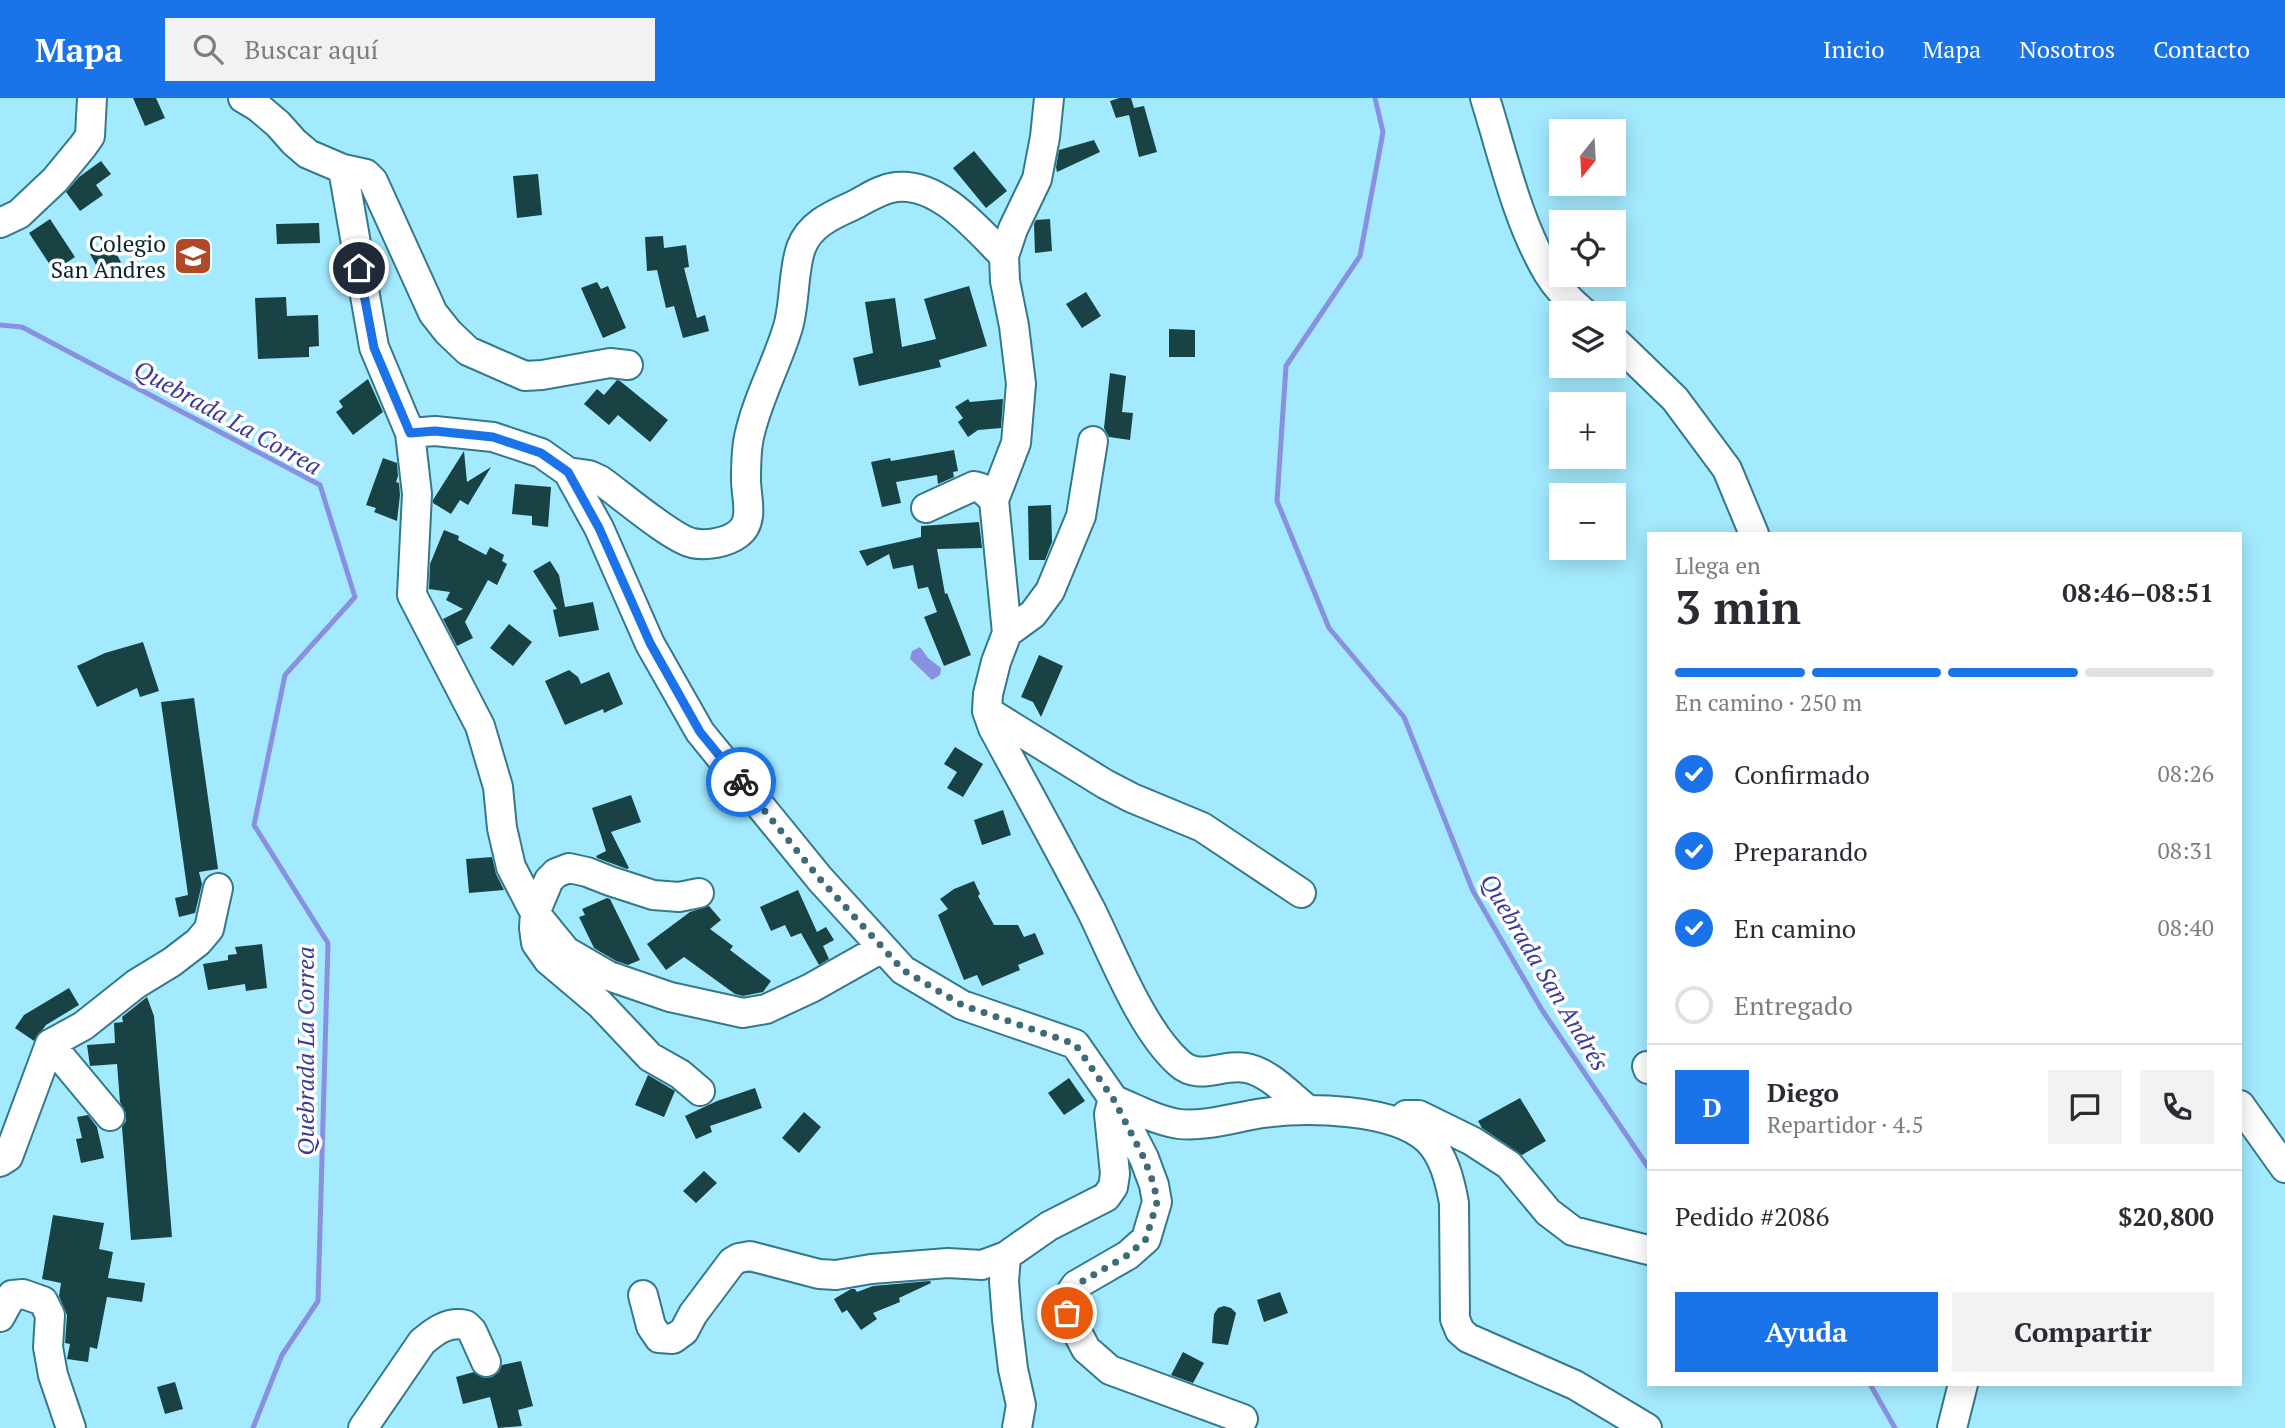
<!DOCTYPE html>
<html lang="es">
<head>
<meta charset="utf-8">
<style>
  :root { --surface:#fff; --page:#f2f2f3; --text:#2b2b33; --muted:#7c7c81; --line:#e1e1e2; --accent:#1a73e8 }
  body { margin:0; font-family:"PT Serif",serif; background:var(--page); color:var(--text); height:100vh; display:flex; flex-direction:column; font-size:26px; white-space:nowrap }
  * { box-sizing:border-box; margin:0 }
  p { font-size:23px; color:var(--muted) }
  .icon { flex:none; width:38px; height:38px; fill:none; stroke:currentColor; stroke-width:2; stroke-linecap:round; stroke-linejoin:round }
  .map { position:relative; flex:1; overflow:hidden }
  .details { position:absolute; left:1647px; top:434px; width:595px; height:854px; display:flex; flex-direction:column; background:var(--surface); border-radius:0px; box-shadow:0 4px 18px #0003 }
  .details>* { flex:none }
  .needle { width:46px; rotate:198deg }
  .buttons { position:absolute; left:1549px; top:21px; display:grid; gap:14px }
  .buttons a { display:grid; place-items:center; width:77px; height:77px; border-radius:0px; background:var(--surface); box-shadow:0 4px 18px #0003; font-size:35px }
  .pin { position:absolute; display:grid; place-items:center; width:60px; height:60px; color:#fff; margin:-30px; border:4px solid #fff; border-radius:50%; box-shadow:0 2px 7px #0007 }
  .courier { position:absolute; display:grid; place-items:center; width:70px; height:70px; margin:-35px; border:5px solid #1a73e8; border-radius:50%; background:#fff; color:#222; box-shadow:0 2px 9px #0007 }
  .head em { font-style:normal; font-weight:800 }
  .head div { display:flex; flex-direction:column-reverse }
  .head { display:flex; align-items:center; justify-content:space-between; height:119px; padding:0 28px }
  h1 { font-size:46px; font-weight:800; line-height:52px }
  .bar { display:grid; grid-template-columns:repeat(4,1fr); gap:10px 7px; align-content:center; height:84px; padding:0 28px }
  .bar i { height:9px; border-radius:5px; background:var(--line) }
  .bar .active { background:var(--accent) }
  .bar p { grid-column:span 4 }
  .line { display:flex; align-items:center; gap:18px; padding:0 28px; border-top:2px solid var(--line) }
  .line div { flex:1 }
  .round { display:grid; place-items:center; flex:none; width:74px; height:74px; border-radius:0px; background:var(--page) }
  ol { padding:0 28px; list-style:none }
  li { display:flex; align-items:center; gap:21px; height:77px }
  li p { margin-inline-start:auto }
  li .icon { padding:7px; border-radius:50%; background:var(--accent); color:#fff; stroke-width:4 }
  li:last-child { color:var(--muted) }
  li i { width:38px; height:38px; border:4px solid var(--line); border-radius:50% }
  .button { display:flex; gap:14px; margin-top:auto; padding:14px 28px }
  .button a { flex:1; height:80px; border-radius:0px; background:var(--accent); color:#fff; font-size:28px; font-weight:800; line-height:80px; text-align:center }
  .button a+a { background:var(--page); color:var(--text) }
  header { display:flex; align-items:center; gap:42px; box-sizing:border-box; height:98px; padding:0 35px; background:var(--accent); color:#fff }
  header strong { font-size:33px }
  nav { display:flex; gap:38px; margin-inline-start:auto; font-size:24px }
  .search { width:490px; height:63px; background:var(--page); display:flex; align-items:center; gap:18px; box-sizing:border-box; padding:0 24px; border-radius:0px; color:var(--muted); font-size:26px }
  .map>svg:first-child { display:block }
  .water { fill:#8890df }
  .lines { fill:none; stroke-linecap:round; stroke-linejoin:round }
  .stream { stroke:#8890df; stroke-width:5 }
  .building { fill:#184243 }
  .minor-casing { stroke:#34798b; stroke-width:32 }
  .minor { stroke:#fff; stroke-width:28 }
  .done { stroke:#3f6b77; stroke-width:7; stroke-dasharray:0 12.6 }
  .route { stroke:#1a73e8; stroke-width:9 }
  .labels { text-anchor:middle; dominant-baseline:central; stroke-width:7; stroke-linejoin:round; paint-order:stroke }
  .poi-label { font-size:23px; fill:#09272e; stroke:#fefefe; text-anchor:end }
  .water-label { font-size:24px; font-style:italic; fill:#3b3a96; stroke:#fefefe }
</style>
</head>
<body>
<header>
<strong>Mapa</strong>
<div class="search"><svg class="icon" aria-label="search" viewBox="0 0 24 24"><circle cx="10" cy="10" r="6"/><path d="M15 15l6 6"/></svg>Buscar aquí</div>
<nav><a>Inicio</a><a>Mapa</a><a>Nosotros</a><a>Contacto</a></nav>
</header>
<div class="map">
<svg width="2285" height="1330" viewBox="0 0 2285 1330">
  <rect width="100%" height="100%" fill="#a4eaff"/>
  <path class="water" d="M920,549L928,560L941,570L940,577L932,582L910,561L912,553Z"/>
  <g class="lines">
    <path class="stream" d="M1375,0L1383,34L1360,158L1286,268L1277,403L1329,530L1404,619L1473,793L1542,912L1648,1069
      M0,227L22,229L320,387L355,499L285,577L254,727L328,845L318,1203L282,1257L253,1330
      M1870,1286L1895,1330"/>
  </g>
  <path class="building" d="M133,0H156L165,20L145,28Z
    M1119,0H1131L1134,10L1144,8L1157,54L1139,59L1129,17L1116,20L1110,3Z
    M1094,42L1100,54L1057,74L1056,69L1059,52Z
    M974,53L1007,93L986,110L953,70Z
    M101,63L111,76L96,87L103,97L80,113L66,94L79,79Z
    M538,76L542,117L517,120L513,78Z
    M50,121L75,159L54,173L29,135Z
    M1050,121L1052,153L1035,155L1034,126L1036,122Z
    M319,125L320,145L277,146L276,126Z
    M663,138L664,150L686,147L689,169L684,170L697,220L705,217L709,233L683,240L674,208L666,210L657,172L647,173L645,139Z
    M110,145L121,164L101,176L90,156Z
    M597,184L601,191L608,188L626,230L603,240L581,190Z
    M969,188L987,248L939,262L941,269L859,288L853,260L873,255L865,204L895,200L902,249L936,241L924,201Z
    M1086,194L1101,218L1082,230L1066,206Z
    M286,199L287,218L318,217L319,248L309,249V259L258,261L255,200Z
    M1169,231L1195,232V259H1169Z
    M1110,275L1126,278L1122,314L1133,315L1130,342L1109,339L1104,330Z
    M368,281L383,314L353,337L336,314L343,309L339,303Z
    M617,282L620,283L668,322L650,344L618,317L609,327L584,306L597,291L604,297Z
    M968,301L970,304L1003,301L1001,330L978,332L968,339L958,324L963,320L955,309Z
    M954,352L958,373L953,374L954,379L938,386L937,377L896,384L901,405L882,409L871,364L890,360L891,363Z
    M464,353L467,384L491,369L468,407L460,402L451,416L433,405V402Z
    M383,360L397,365L398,378L396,384L399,385L400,397L397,423L374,414L376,410L366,407Z
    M515,386L551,389L548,429L532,427V418L512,416Z
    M1051,407L1052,444L1045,462H1029L1028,408Z
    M979,424L982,450L937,451L945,496L947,495L971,557L944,568L924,519L937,514L928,489L918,491L913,467L893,471L889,456L867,468L859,453L921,439V428Z
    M444,432L459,438L458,442L486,457L490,449L504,457L502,463L507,466L497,487L488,482L465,524L473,540L457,548L443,521L463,511L446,502L450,494L429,491L430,466Z
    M550,463L559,477L565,509L593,504L599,532L559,539L553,512L557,511L533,473Z
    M509,526L532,544L513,568L490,550Z
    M143,544L159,593L140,599L137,590L97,609L77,568L105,555Z
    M1039,557L1063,568L1041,619L1033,604L1021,599Z
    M569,572L578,579L581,586L609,574L623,606L604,615L603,611L565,627L545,583Z
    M194,600L218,771L199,774L202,786L195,815L179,819L175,800L188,797L161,604Z
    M955,649L983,666L963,699L947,690L957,674L944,666Z
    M631,697L641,724L611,734L629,770L627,771L597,760L596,758L606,753L592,710Z
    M1003,712L1011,737L982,747L974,722Z
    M492,759L496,776L504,792L469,795L466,761Z
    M974,783L980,796L978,798L994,827H1018L1024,839L1035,835L1044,856L1018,867L1020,872L982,888L977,877L964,882L938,817L948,811L940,801L954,791Z
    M798,792L817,834L826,829L834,842L823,848L829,861L819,867L801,835L791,839L785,827L771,833L760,809Z
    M607,800L610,801L640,862L628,867L616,863L594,850L579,819L585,817L582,811Z
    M709,808L721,822L710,831L733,848L730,852L771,883L763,894L743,898L735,896L684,859L666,872L647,846L690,814Z
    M262,846L267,890L246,893L245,886L208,892L203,866L228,862V857L237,856L235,849Z
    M69,890L79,907L46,927L34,943L15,930L24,917Z
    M147,899L154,918L172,1139L131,1142L122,1029L126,1023V1016L120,1004L117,966L90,968L87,947L115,945L114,925L123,924L122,919Z
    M648,977L675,993L664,1019L635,1007Z
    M1069,980L1085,1003L1064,1017L1048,995Z
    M755,990L762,1010L710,1028L712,1034L696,1041L685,1018L717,1003Z
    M1520,1000L1546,1043L1522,1057L1482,1030L1478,1023Z
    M804,1014L821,1029L799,1055L782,1040Z
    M88,1017L97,1029L104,1060L81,1065L76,1041L82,1040L77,1019Z
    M704,1073L717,1085L696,1105L683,1093Z
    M53,1117L104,1125L99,1151L113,1154L108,1180L145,1185L142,1204L107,1199L97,1251L90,1249L88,1264L67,1261L70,1246L65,1245L67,1217L59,1198L61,1185L42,1181Z
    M930,1183L931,1185L899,1200L900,1204L873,1215L877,1221L861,1232L847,1212L842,1215L834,1201L851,1191H855L857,1194L873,1188Z
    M1280,1194L1288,1215L1264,1224L1257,1202Z
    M1224,1208L1231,1210L1236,1215L1228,1247L1212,1245L1214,1216L1218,1210Z
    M1183,1254L1204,1265L1193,1285L1171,1277Z
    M521,1263L533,1308L518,1312L522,1328L498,1330L490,1299L463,1306L456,1279L474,1274L484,1280L492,1279L499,1274L502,1267Z
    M175,1284L183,1311L165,1316L157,1289Z"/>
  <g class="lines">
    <defs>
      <path id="minor" d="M243,0L258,9L278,26L294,44L308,56L343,71L374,249L410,335L435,333L493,339L541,355L568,374L599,430L650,546L700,634L820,781L903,872L962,907L1075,946L1114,1002L1144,1060L1154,1087L1157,1104L1146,1141L1128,1157L1076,1187L1067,1200V1215L1086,1251L1110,1272L1243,1321
        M1049,0L1045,39L1037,81L1013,131L1004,158L1005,183L1014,228L1021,286L1016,345L994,402L1007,535L996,564L988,596L987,613L993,630C1026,691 1060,752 1092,814C1114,859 1142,932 1179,965C1200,984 1222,965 1246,970C1269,974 1289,997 1307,1011
        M1485,0C1503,57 1517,123 1548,175C1557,190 1571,204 1584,215
        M343,71L366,76L373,83L433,215L448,234L468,253L525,278L542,277L610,265L628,267
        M0,125L19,116L55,82L83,48L90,38L92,0
        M1614,242L1675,301L1727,371L1754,436
        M410,335L417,396L412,497L480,628L498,689L502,730L511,769L535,815L566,853L609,878L670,899L743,915L766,911L811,890L882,850
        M568,374L589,377L600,382C620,396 671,440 692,445C706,448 726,445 738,436C755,424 746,399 746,382C746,368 746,353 749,339C757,301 777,266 788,229C795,206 793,172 801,150C809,127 832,117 852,108C867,101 879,91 896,89C939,84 977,131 1004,158
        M926,410L974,388L981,390L994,402
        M1007,535L1033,516L1050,493L1081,418L1093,343
        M987,613L1105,686L1132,700L1202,729L1301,795
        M699,795L679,799L653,797L610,783L587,774L569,770L556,775L549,782L535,815L534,830L536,845L548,862L600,906L650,959L680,976L700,993
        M50,946L110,1018
        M1647,968L1648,971
        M1114,1002C1135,1010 1156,1023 1179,1026C1206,1029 1236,1019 1263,1015C1306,1009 1395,1010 1428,1042C1444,1058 1450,1083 1454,1105L1455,1221L1460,1233L1468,1240L1575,1287L1647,1330
        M2240,1007L2285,1070
        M1406,1017H1419L1472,1043L1509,1067L1548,1114L1573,1133L1648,1152
        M0,1064L8,1059L50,946L83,928L136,886L172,864L198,844L209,831L218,790
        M643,1197L651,1228L659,1240L673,1241L684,1233L693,1216L732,1164L739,1160L750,1158L819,1176L836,1177L871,1171L948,1165L982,1167L1006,1158
        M0,1219L12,1197L23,1196L43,1203L50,1217L48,1249L53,1277L71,1330
        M363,1330L422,1244C435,1233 448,1223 466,1227L472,1233L486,1264
        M1017,1330L1021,1307L1013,1271L1007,1221L1004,1183L1006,1158L1049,1128L1106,1099L1113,1089L1115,1076L1109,1016L1112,1004
        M1952,1330L1963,1286"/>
    </defs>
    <use href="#minor" class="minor-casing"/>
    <use href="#minor" class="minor"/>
  </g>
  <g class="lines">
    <path class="done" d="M741,684L820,781L903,872L962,907L1075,946L1114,1002L1144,1060L1154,1087L1157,1104L1146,1141L1128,1157L1076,1187L1067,1199V1215"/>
    <path class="route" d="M359,170L374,250L410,335L435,333L493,339L541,355L568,374L599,430L650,545L700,634L741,684"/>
  </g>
  <defs>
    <symbol id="school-square" viewBox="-11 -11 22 22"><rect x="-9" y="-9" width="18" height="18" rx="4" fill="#b14927" stroke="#fefefe"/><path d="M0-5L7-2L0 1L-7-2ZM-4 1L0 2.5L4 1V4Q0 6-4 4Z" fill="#fff"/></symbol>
  </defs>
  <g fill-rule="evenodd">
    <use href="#school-square" x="171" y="136" width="44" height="44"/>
  </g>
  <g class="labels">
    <g class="poi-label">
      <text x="166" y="145">Colegio<tspan x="166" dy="26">San Andres</tspan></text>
    </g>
    <g class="water-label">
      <text transform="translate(228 319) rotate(29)">Quebrada La Correa</text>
      <text transform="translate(1545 874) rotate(59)">Quebrada San Andrés</text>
      <text transform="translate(305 953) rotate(-90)">Quebrada La Correa</text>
    </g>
  </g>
</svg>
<div class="buttons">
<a><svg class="needle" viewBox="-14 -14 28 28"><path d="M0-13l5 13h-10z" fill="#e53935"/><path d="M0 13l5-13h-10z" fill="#7c7c81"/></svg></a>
<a><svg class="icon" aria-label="locate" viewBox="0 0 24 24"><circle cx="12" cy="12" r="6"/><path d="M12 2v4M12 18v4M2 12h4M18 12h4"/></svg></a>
<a><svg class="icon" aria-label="layers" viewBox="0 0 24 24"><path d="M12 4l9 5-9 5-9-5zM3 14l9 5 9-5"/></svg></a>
<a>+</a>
<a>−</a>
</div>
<div class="pin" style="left:1067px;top:1215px;background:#ea580c"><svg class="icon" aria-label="bag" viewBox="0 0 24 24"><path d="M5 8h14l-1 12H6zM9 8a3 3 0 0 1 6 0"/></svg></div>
<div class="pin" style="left:359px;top:170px;background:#1f2937"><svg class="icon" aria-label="home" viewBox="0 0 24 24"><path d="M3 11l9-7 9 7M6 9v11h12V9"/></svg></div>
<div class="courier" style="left:741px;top:684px"><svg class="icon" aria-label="bike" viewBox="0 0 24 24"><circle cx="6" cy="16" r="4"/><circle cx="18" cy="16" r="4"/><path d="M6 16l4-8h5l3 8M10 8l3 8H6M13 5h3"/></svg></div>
<section class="details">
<div class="head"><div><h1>3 min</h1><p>Llega en</p></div><em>08:46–08:51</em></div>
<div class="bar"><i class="active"></i><i class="active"></i><i class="active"></i><i></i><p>En camino · 250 m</p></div>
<ol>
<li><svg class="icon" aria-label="check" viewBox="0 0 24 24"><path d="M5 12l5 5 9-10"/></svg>Confirmado<p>08:26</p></li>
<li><svg class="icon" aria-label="check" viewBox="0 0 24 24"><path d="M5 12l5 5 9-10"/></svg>Preparando<p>08:31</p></li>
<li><svg class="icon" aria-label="check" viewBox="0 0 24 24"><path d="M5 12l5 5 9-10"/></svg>En camino<p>08:40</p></li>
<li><i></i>Entregado</li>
</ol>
<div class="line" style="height:126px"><b class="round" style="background:var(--accent);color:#fff">D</b><div><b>Diego</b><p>Repartidor · 4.5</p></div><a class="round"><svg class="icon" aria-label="chat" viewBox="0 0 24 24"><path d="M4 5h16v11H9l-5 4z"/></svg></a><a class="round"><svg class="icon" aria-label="phone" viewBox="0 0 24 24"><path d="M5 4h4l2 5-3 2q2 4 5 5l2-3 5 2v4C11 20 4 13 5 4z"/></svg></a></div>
<div class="line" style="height:91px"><div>Pedido #2086</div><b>$20,800</b></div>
<div class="button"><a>Ayuda</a><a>Compartir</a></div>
</section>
</div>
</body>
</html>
